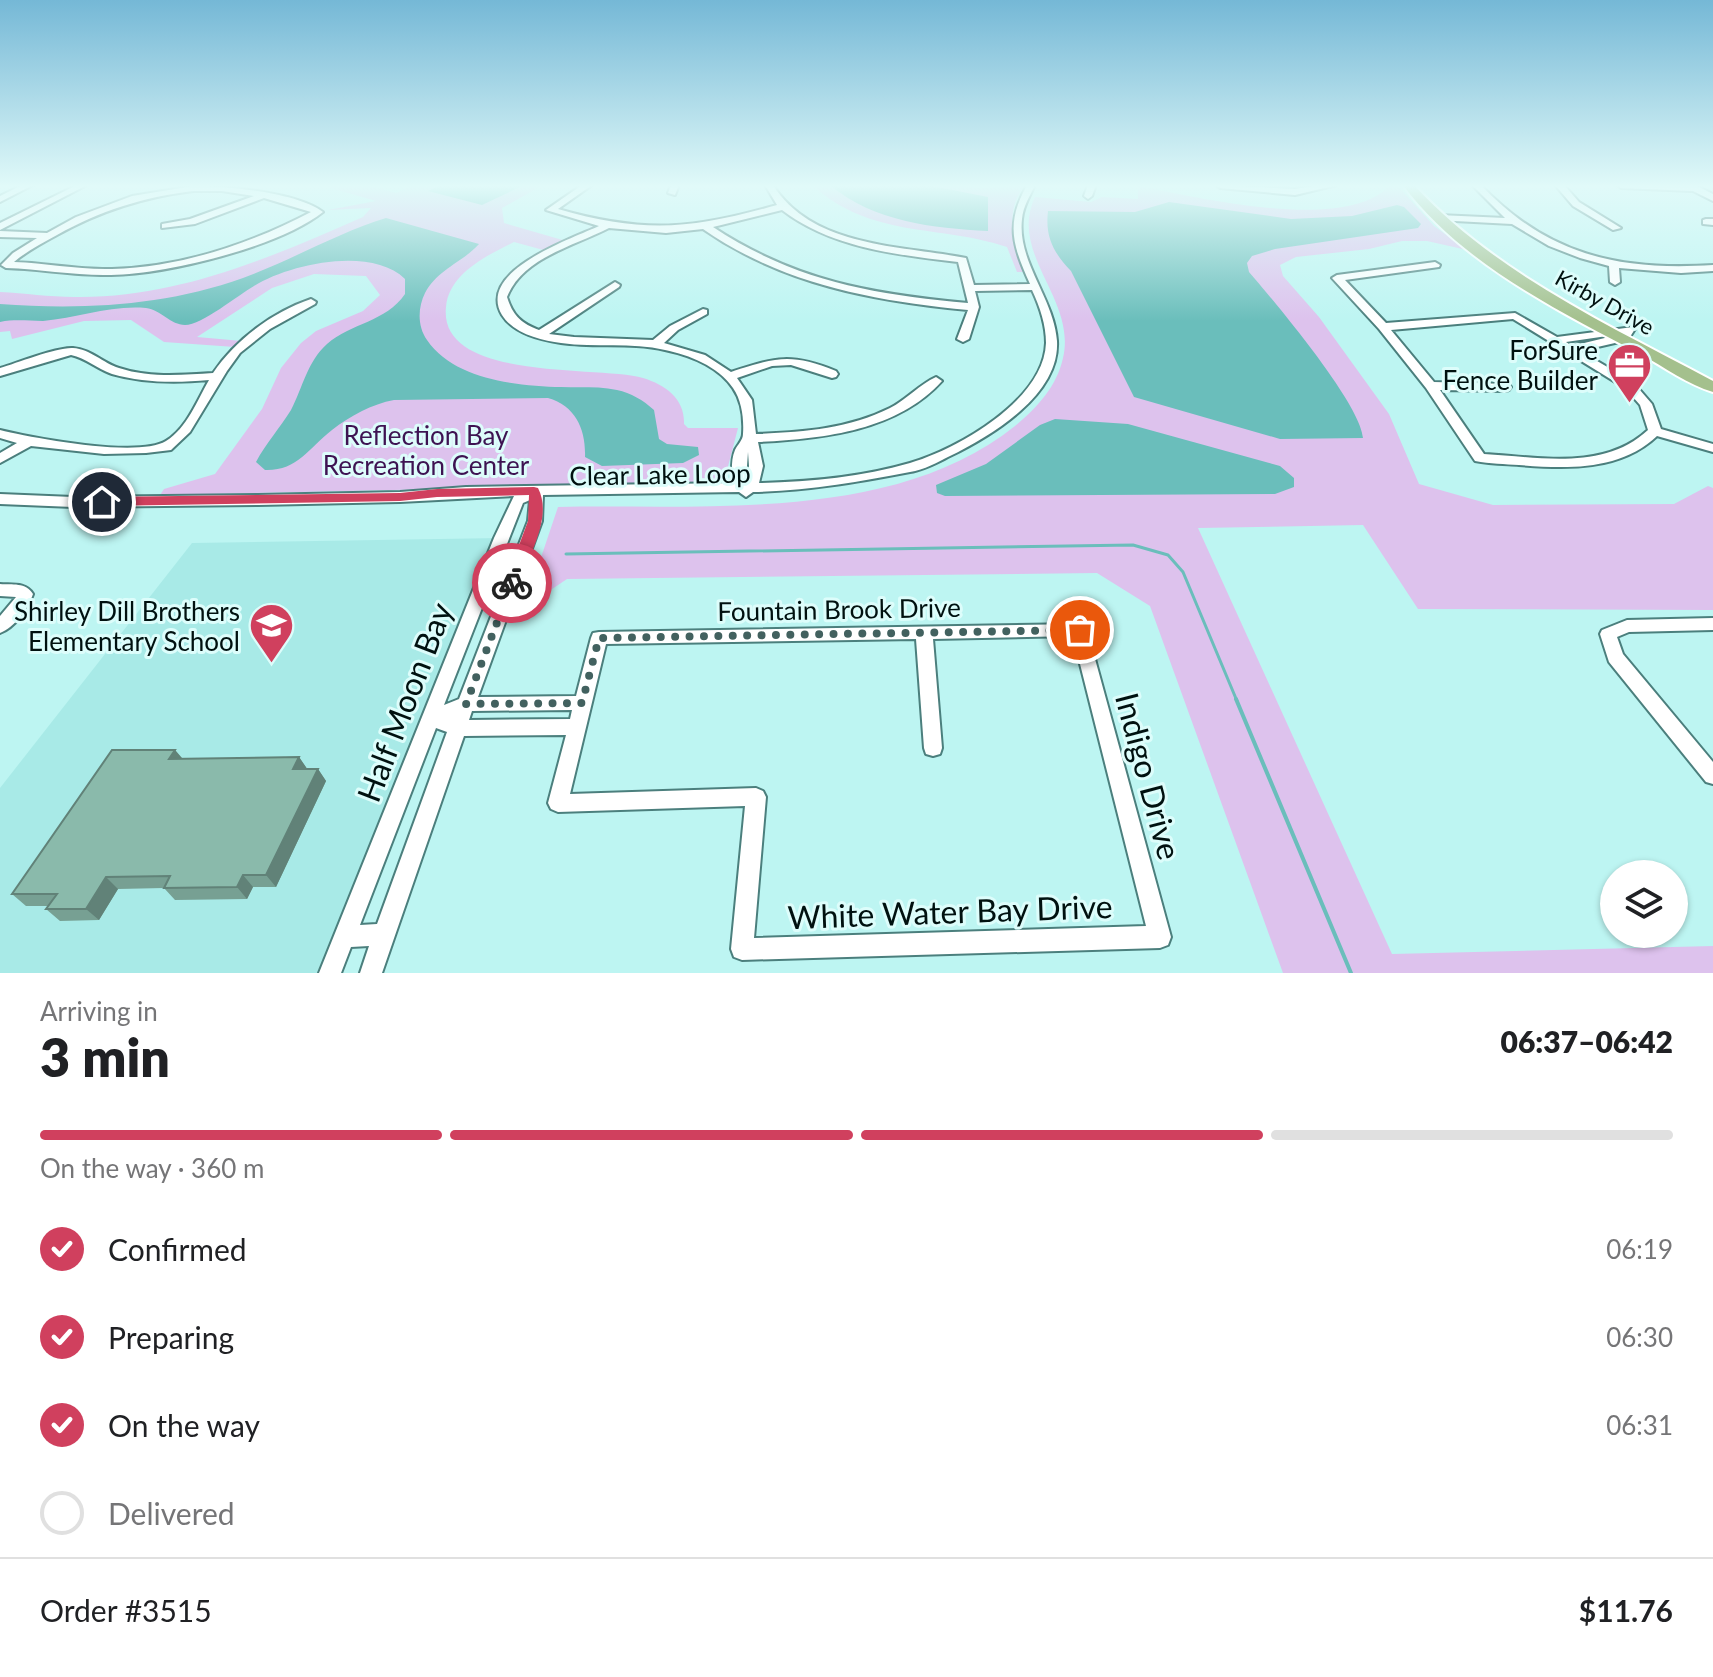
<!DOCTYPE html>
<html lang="en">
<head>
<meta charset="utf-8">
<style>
  :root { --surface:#fff; --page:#f6f6f6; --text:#202124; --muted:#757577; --line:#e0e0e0; --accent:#d0405e }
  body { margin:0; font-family:Lato,sans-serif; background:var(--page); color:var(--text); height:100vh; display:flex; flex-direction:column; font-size:30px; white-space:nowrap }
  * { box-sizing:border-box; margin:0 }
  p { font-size:26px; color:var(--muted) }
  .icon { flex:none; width:44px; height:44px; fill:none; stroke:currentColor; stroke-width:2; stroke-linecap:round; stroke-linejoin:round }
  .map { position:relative; height:973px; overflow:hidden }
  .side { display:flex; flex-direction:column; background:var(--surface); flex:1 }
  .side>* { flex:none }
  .controls { position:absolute; left:1600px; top:860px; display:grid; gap:16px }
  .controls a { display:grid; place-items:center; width:88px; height:88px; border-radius:50%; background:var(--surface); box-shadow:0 2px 6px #0004; font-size:40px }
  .pin { position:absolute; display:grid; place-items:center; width:68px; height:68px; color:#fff; margin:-34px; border:4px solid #fff; border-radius:50%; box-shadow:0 2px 8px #0007 }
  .courier { position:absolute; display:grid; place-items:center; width:80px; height:80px; margin:-40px; border:6px solid #d0405e; border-radius:50%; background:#fff; color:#222; box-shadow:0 2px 10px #0007 }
  .head em { font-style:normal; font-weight:800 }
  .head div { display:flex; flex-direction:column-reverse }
  .head { display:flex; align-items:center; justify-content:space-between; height:136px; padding:0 40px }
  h1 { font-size:52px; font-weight:800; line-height:60px }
  .bar { display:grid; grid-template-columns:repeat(4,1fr); gap:12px 8px; align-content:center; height:96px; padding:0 40px }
  .bar i { height:10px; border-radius:6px; background:var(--line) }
  .bar .selected { background:var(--accent) }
  .bar p { grid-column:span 4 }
  .line { display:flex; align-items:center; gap:20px; padding:0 40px; border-top:2px solid var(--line) }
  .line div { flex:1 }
  ol { padding:0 40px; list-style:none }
  li { display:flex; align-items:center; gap:24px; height:88px }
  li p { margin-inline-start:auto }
  li .icon { padding:8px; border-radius:50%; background:var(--accent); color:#fff; stroke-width:4 }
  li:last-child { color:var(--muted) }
  li i { width:44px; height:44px; border:4px solid var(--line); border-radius:50% }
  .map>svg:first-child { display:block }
  .built { fill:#a8eae7 }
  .green { fill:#ddc2ed }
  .water { fill:#6abebb }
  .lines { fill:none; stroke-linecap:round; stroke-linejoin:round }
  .stream-far1 { stroke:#6abebb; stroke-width:3 }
  .stream { stroke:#6abebb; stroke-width:4 }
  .minor-casing { stroke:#4b7f7d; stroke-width:4 }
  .major-casing { stroke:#fff; stroke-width:4 }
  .minor { fill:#fff; fill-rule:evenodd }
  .major { fill:#a4c08d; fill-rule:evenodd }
  .wall { fill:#77a093 }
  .shaded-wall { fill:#618278 }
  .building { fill:#8abaab; stroke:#618278; stroke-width:2 }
  .route { fill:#d0405e }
  .done { stroke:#42615f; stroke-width:8; stroke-dasharray:0 14.4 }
  .labels { text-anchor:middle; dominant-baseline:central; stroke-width:6; stroke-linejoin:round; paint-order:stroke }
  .far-street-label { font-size:22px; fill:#001110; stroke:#ddfdfb }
  .poi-label { font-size:26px; fill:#001110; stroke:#ddfdfb; text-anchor:end }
  .park-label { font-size:26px; fill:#3e1352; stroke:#ddfdfb }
  .street-label { font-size:26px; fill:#001110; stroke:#ddfdfb }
  .near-street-label { font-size:32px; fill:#001110; stroke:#ddfdfb }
</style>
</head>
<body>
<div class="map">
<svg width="1713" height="973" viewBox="0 0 1713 973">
  <rect width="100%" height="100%" fill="#bdf5f2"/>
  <path class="built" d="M501,538L317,973H0V788L192,543Z"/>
  <path class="green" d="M321,185H368L396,193L414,185H543L502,208L504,223L566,241L595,225V229L547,251L514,242C488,255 449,273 446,307C438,383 602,365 643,378C666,385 685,399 684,424L688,428H738L725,478L715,483L160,495L164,489L215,474L262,409L281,368L301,343L316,331L363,311L380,295L366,276L314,274L272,288L197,337L242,341L235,347L164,342L131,320L84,321L12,339L10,331L0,332V292C25,293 49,297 74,297C176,299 272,257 363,217L371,208L328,210L376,201Z
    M812,185H959L981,188L1025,185C1003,212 1014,243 1026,272H1017L1007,247C938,224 872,239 812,185Z
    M1390,185H1397L1434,226L1467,250L1427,241H1402L1369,249L1296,257L1280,265L1283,276L1319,317L1389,414L1419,484L1493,505L1674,504L1708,486L1713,488V610L1418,609L1363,525L1198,528L1392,954L1713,946V973H1283L1150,606L1097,573L567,579L524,608L558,507C705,504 894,523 1015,426C1037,408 1057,386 1063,358C1077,299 1008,254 1035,197L1091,202L1102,197L1138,199V186C1198,197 1346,234 1390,185Z"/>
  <path class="water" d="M441,185H524L482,205L428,191Z
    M830,185H927L988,197V231C933,228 874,222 830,185Z
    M1169,202L1291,219L1352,216L1397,205L1404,207L1421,224L1418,228L1275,249L1252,256L1247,263L1249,272C1274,301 1361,404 1363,438L1280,439L1134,397L1071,271C1053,252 1045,237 1048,211L1135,212Z
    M386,218L479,244C463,262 438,269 425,293C418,307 417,326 427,340C454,380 518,386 561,387C579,388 599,386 617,390C631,393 643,400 654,410L659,439L667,444L698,447L699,455L683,463L602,466L585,457C586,430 576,406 548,398L394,400C372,404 350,416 332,430C308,449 297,471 265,470L256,462C266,443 280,428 291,410C303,387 307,362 327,344C351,323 386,322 405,294V279C371,246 290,264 254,286C238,295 202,325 185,325C171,325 161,310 146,308C110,305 78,318 43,321C28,321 15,319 0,322V304C82,310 165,306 243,278C292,260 337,233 386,218Z
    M1055,419L1128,424L1280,466L1294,478V487L1275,494L945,496L937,493L936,485L986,464L1040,425Z"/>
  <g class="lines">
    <path class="stream-far1" d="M566,554L1133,545L1168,555L1183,572L1237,701"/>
    <path class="stream" d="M1236,699L1351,973"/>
    <defs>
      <path id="minor" d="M22,185H33L0,202V196Z
        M77,185H87L0,230V223Z
        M582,185H592L558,209C645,234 692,229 777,205L765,185H773C813,248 900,245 966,258L974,285L1030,284C1013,246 1005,224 1027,185H1035C1030,196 1023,206 1022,219C1017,262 1054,298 1057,341C1060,395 991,436 950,456C938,462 924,470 910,472C858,482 807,491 753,492L746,497L739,492L543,495L542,521L478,697L576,696L591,638L593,633L599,632L1080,624L1086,626L1171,937L1168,945L1160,948L742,960L734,957L731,949L745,806L558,812L551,809L548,803L566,735L464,736L382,973H360L369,946L351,947L341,973H319L494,538L514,496L400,502L258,505L73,507L0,504V494L73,497L258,495L400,492L466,487L734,483L732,480C732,470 731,459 735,450C738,444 743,440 743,434C744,419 742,401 733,388C718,366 689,355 665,350C631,342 596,348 561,343C541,340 514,334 502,315C476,271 571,239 599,226L546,210ZM782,210C831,248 898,255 958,262L968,303C872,294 795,281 713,227ZM609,228L666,233L703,229C782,284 873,301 968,310L957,339L963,342L969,339L979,307L975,291L1032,290C1040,307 1046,325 1046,343C1044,400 958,449 910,463C862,477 809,482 759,483L763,466L758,442C822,439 897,431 942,381L936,377C920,384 906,400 890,408C848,429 802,432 756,434L752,400L737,378L772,366L791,365L832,378L836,377L838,374L836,371C791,353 777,357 731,372L705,355L664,343L678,330L707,314V310L703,309L670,326L653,340L574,337L549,334L619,287L620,285L615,282L539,330C521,323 513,316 507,297C522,258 574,246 609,228ZM748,452L749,466L746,480ZM530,500L528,521L459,699L444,705L523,503ZM1073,636L1146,926L754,938L766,797L763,791L756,788L570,794L606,644L916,639L924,748L926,754L933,756L940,754L942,748L933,639ZM572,710L570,719L469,720L472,711ZM436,728L447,732L377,924L360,925Z
        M671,185H679L675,195L668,193Z
        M1088,185H1096L1092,196L1088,199L1084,196Z
        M1216,185L1295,189L1320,185H1337L1295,195L1220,188Z
        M1472,185H1481C1547,255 1619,271 1713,265V271L1681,273L1619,268L1620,282L1615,285L1610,282L1609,266L1580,258L1549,246L1512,224L1436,220V216L1439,215L1505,218Z
        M1555,185H1564L1579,202L1621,228L1613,230L1573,206Z
        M1617,185H1695L1713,194V201L1693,191L1621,188Z
        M193,186C226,186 296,192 323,212C279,247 167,274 111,275C76,276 41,269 6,268L1,265L13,253L37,238L0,237V231L47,233L76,217L132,196ZM193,191H222L254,196L190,219L162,224V228L195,224L264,198L311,212C250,244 181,267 112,269C79,270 47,263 14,262C27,251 42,243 57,235C100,211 143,197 193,191Z
        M1706,219H1713V225L1703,224V220Z
        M1435,262L1440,265L1439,267L1345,280L1386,323L1515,313L1557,337L1633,327L1635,329L1628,340L1580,351L1633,382L1652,404L1661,429L1713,444V452L1657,436C1620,471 1567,469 1519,465C1505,464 1490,464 1475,461L1426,388L1379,329L1332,278L1337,275ZM1513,319L1625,388L1640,405L1648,430C1604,471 1539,457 1484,454L1440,390L1505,391L1509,390L1511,387L1509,384L1434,382L1391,330ZM1621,334L1572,346L1566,342Z
        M311,299L316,302L315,304L270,329L240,353L227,371L190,432L171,450L146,453L104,454L31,446L0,463V453L17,443L0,438V430C33,438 138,458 166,441C187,428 197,401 209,380C176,383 143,383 112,374C97,369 86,358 71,355L0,376V368C17,363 57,347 73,348C90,349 103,363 119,368C149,378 183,375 213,373C236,339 273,312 311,299Z
        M0,584C12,585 26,582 33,594C28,609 15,627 0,633V616L16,597L0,596Z
        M1713,618V630L1629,632L1617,637L1623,654L1713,762V784L1706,782L1609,662L1600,634L1602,630L1627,620Z"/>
      <path id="major" d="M1403,185H1414C1496,274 1607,324 1713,381V392C1689,385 1664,367 1642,355C1557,310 1461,263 1403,185Z"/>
    </defs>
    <use href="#minor" class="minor-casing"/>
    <use href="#major" class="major-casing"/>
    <use href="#minor" class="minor"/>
    <use href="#major" class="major"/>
  </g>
  <path class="wall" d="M175,750L183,759L299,757L307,769H318L326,781L276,887H253L247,899L175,900L164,888L118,889L99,920L60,921L46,909L49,906H26L12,894Z"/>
  <path class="shaded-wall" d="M175,750L185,762L169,759Z
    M299,757L308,770L293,769Z
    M318,769L326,781L276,887L266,875Z
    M243,875L253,887L247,899L237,887Z
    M106,877L118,889L99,920L86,909Z"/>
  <path class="building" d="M112,750H175L169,759L299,757L293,769H318L266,875H243L237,887L164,888L170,876L106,877L86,909H46L57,894H12Z"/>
  <linearGradient id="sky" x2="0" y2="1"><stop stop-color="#75b8d6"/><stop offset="0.58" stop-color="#e1faf9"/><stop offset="1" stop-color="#e1faf9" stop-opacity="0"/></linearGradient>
  <rect width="1713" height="321" fill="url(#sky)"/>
  <path class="route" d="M534,487L538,488C553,517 529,555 519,583L512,588L505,583L528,521L529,495L437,497L400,501L102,506L95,502L102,497L400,493L437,489Z"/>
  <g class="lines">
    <path class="done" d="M512,583L466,704L582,703L599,638L1080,630"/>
  </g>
  <defs>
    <symbol id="office-pin" viewBox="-11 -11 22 30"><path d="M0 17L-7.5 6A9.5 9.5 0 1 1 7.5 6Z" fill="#d0405e" stroke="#ddfdfb"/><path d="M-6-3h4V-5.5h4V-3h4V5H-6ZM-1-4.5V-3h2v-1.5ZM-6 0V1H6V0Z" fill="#fff"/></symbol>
    <symbol id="school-pin" viewBox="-11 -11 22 30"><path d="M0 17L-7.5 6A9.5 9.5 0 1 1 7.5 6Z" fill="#d0405e" stroke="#ddfdfb"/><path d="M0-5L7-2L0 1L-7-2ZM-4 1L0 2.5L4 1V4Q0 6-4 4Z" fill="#fff"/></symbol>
  </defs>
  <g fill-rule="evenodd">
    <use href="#office-pin" x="1604" y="340" width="51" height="69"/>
    <use href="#school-pin" x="246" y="600" width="51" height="69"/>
  </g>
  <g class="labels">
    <g class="far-street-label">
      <text transform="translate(1605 302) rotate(29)">Kirby Drive</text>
    </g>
    <g class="poi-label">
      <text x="1598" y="350">ForSure<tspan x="1598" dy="30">Fence Builder</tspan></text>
      <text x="240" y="611">Shirley Dill Brothers<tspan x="240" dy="30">Elementary School</tspan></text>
    </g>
    <g class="park-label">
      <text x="426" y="435">Reflection Bay<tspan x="426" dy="30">Recreation Center</tspan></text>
    </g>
    <g class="street-label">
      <text transform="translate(660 474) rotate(-1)">Clear Lake Loop</text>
      <text transform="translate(839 609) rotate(-1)">Fountain Brook Drive</text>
    </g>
    <g class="near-street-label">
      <text transform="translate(404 702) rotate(-69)">Half Moon Bay</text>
      <text transform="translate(1149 776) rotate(75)">Indigo Drive</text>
      <text transform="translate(950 911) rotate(-2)">White Water Bay Drive</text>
    </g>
  </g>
</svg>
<div class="controls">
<a><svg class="icon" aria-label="layers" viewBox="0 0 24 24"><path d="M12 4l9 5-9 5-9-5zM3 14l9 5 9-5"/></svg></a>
</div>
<div class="pin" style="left:1080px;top:630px;background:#ea580c"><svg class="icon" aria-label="bag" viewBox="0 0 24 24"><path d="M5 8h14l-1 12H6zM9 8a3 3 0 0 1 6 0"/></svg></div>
<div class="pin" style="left:102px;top:502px;background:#1f2937"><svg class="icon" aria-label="home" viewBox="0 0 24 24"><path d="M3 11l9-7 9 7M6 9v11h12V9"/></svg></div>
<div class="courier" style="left:512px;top:583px"><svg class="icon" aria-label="bike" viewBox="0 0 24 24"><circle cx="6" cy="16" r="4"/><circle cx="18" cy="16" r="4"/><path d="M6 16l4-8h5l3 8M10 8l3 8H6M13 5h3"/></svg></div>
</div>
<section class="side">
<div class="head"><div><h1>3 min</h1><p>Arriving in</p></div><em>06:37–06:42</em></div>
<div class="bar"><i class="selected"></i><i class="selected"></i><i class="selected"></i><i></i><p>On the way · 360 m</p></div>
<ol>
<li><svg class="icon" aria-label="check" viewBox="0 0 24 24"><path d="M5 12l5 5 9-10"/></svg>Confirmed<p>06:19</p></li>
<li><svg class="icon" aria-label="check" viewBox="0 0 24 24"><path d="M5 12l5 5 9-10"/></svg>Preparing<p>06:30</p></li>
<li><svg class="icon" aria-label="check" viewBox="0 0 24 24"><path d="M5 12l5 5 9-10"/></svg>On the way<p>06:31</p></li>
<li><i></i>Delivered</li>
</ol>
<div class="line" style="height:104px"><div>Order #3515</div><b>$11.76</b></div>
</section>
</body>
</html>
